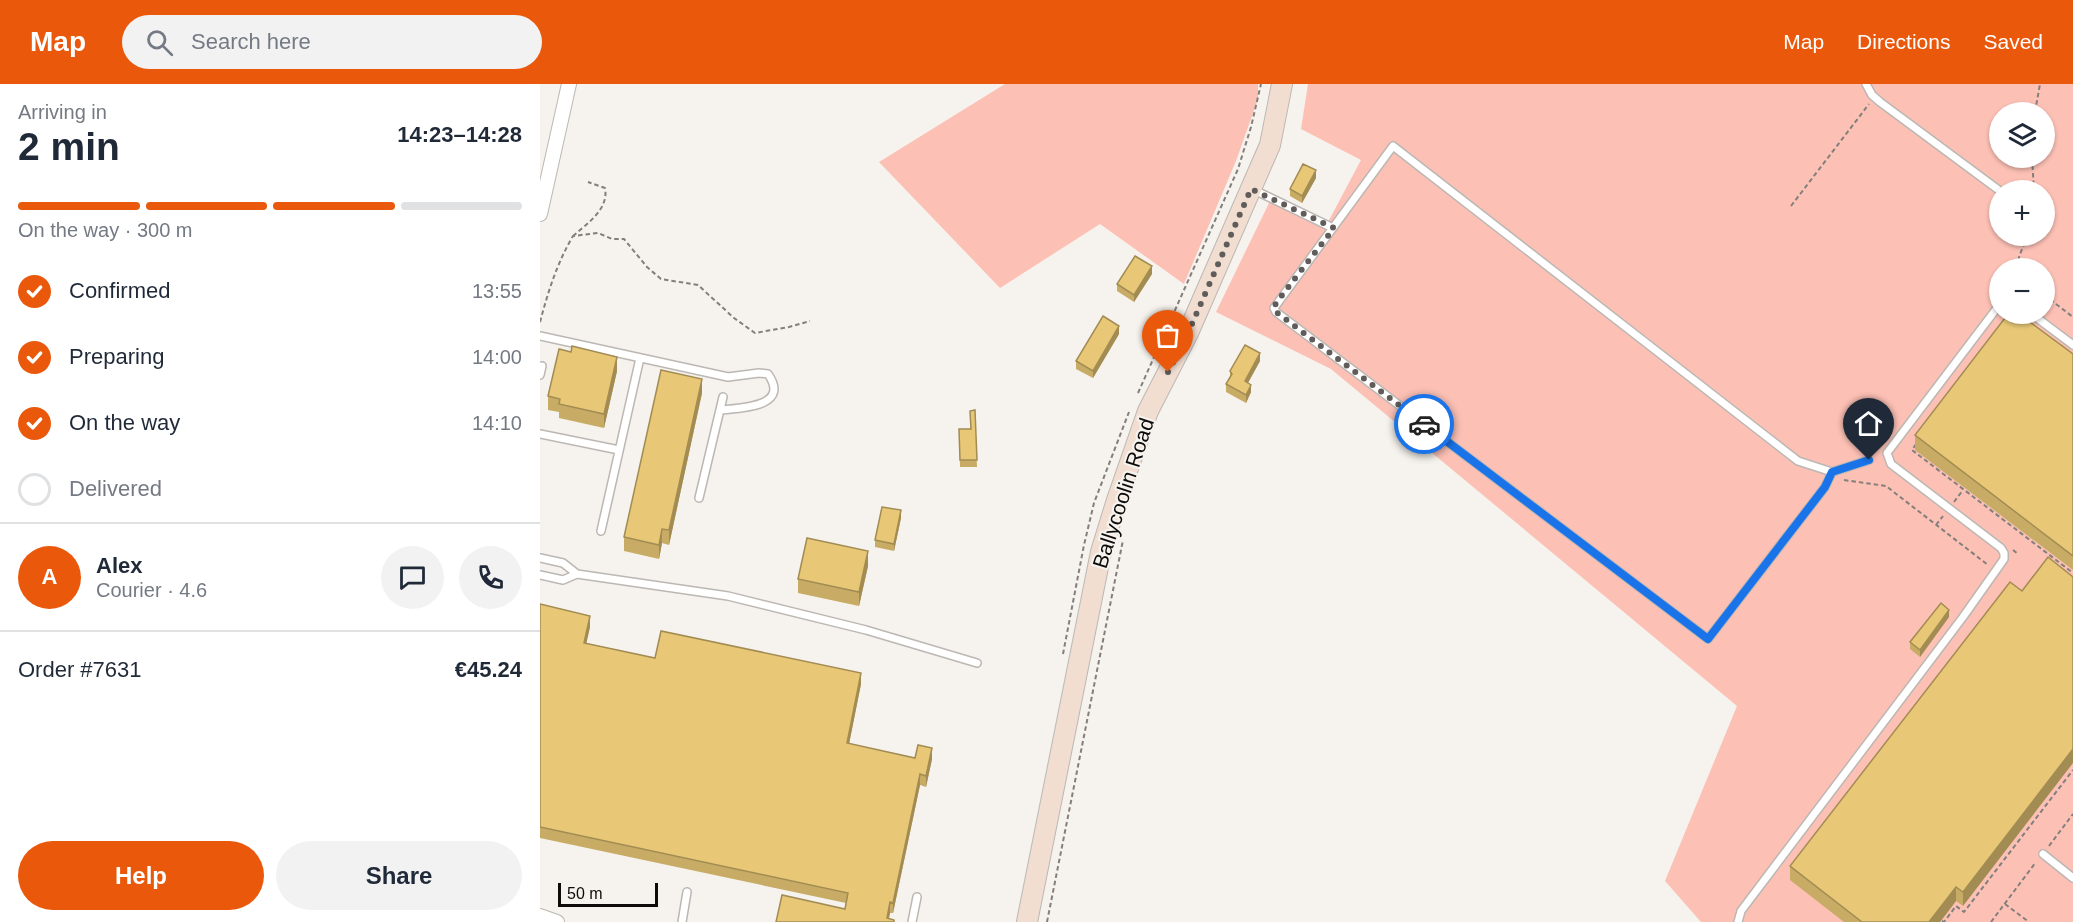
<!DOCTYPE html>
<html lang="en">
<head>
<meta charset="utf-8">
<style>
  :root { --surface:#fff; --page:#f2f2f3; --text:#1f2937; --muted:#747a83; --line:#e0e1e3; --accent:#ea580c }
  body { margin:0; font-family:Arial,sans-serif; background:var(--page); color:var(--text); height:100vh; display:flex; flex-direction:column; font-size:22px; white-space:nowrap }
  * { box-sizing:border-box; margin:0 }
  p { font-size:20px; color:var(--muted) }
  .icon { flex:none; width:33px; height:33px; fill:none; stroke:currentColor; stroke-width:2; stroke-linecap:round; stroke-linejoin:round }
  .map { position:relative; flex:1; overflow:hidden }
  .sheet { display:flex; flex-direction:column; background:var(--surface); width:540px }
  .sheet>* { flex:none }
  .controls { position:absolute; left:1449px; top:18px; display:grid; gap:12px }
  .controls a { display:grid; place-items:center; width:66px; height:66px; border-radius:50%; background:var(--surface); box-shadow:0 2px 4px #0004; font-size:30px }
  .scale { position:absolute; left:18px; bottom:15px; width:100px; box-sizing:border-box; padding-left:6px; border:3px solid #0d0c0a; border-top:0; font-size:16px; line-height:21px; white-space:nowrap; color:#0d0c0a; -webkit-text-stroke:4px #f6f2ed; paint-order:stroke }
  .pin { position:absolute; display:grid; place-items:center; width:51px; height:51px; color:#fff; margin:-62px -26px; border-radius:50% 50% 50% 0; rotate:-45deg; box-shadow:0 0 6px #0007 }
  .pin .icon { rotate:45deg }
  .courier { position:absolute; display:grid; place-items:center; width:60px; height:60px; margin:-30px; border:4px solid #1a73e8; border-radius:50%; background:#fff; color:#222; box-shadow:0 2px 8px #0007 }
  .headline em { font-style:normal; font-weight:700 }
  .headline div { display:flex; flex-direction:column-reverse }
  .headline { display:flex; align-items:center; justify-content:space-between; height:102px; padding:0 18px }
  h1 { font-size:39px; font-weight:700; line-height:45px }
  .bar { display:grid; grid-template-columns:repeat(4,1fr); gap:9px 6px; align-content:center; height:72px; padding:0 18px }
  .bar i { height:8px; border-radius:4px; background:var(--line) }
  .bar .current { background:var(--accent) }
  .bar p { grid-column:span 4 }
  .line { display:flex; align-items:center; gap:15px; padding:0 18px; border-top:2px solid var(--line) }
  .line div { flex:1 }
  .round { display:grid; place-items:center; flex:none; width:63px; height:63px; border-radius:32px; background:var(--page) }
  ol { padding:0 18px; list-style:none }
  li { display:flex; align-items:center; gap:18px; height:66px }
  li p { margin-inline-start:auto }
  li .icon { padding:6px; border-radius:50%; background:var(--accent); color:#fff; stroke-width:4 }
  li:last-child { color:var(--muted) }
  li i { width:33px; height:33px; border:3px solid var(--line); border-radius:50% }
  .action { display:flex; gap:12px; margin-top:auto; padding:12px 18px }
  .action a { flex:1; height:69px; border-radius:36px; background:var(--accent); color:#fff; font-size:24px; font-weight:700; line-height:69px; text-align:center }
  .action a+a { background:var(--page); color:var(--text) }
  header { display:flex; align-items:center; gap:36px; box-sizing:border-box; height:84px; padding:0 30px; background:var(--accent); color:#fff }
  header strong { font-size:28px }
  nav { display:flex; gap:33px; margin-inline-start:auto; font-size:21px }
  .search { width:420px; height:54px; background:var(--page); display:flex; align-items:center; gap:15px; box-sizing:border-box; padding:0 21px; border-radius:33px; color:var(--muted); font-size:22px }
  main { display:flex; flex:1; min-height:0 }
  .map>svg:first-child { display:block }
  .green { fill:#fcc0b5; fill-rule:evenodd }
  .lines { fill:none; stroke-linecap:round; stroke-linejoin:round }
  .lane-casing { stroke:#bcb7b3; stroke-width:10 }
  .street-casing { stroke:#bcb7b3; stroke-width:16 }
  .secondary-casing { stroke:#bcb7b3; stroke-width:22 }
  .path { stroke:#827f7c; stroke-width:2; stroke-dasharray:4.5 3; stroke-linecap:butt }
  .lane { stroke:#fff; stroke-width:7 }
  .street { stroke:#fff; stroke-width:14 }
  .secondary { stroke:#f2ddd1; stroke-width:20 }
  .wall { fill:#c8ac65 }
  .shaded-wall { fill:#a28c53 }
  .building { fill:#e8c876; stroke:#a28c53; stroke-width:1.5 }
  .done { stroke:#5f5c59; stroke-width:6; stroke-dasharray:0 10.8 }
  .route { stroke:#1a73e8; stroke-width:8 }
  .labels { text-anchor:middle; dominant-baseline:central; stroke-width:4.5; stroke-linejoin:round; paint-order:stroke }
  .street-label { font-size:21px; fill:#0d0c0a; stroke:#f6f2ed }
</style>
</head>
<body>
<header>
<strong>Map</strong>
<div class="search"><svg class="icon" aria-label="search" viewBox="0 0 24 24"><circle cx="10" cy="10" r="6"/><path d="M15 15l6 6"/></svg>Search here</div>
<nav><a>Map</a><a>Directions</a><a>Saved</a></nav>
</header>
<main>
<section class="sheet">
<div class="headline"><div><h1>2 min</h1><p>Arriving in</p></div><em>14:23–14:28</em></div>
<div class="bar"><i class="current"></i><i class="current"></i><i class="current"></i><i></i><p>On the way · 300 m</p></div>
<ol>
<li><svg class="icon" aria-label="check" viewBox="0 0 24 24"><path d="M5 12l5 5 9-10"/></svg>Confirmed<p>13:55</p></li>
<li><svg class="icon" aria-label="check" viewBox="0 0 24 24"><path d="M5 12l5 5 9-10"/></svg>Preparing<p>14:00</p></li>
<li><svg class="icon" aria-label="check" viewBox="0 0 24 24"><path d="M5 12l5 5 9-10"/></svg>On the way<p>14:10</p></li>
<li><i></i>Delivered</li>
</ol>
<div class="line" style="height:108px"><b class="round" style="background:var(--accent);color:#fff">A</b><div><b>Alex</b><p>Courier · 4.6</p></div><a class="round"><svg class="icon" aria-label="chat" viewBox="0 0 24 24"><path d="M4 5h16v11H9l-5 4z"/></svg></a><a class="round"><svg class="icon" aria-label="phone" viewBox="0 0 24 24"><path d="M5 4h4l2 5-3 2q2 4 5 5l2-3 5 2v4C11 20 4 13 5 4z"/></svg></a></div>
<div class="line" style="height:78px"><div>Order #7631</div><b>€45.24</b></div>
<div class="action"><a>Help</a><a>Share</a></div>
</section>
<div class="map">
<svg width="1533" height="838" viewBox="0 0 1533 838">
  <rect width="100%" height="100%" fill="#f6f2ed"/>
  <path class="green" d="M465,0H718V15L696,77L644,200L560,140L460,204L339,78Z
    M768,0H1533V838H1161L1125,797L1197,622L791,285L676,228L730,117L787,140L821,76L761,45ZM1460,28H1504V74H1460ZM1460,106H1504V152H1460ZM1460,184H1504V230H1460Z"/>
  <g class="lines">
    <defs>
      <path id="lane" d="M1326,0L1332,11L1340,18L1460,107
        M712,105L793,144
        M1492,230L1533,261
        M0,252L188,293L219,289L228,290C251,323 201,324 181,326
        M0,291L2,282
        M0,350L79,366
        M1292,388L1285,403L1168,555L736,228L734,224L853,62L1258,377L1292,388L1329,376
        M159,414L183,313
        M61,447L100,274
        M0,474L23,479L37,490L188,512L326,546L437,579
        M0,491L23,496L37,490
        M1503,770L1533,794
        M142,838L147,808
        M372,838L377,813
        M1198,838L1201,827L1423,533L1464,475V469L1461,464L1351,380L1347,369L1460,220"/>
      <path id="street" d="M0,130L29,0
        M0,832L17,838"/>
      <path id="secondary" d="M487,838L561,468L577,416L608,327L648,249L730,61L742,0"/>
    </defs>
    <use href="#lane" class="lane-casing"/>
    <use href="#street" class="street-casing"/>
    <use href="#secondary" class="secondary-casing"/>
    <path class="path" d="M1495,28L1500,0
      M1492,74L1494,106
      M1251,122L1329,20
      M33,152C48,139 69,125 65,104L48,98
      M1478,184L1479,173L1487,152
      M1504,211L1533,233
      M0,238C8,208 17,179 33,152L58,149L72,155H84L107,183L121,195L158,201L194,234L215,249L249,243L270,237
      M598,309L698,85L711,43L721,0
      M1376,360L1372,366L1533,489
      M1304,396L1346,402L1448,481
      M1414,418L1423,406
      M1396,441L1403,432
      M1473,466L1478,470
      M523,570L544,461L554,419L589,328
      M1509,762L1533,730
      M1465,820L1489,838
      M1402,837L1404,838L1416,822L1424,828L1533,686
      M507,838L583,456
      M1451,838L1496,778"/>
    <use href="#lane" class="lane"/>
    <use href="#street" class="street"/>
    <use href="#secondary" class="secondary"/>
  </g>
  <path class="wall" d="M776,94L762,119L750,112V105Z
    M612,190L594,218L577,207V200Z
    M579,250L553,294L536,285V277Z
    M31,268L77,287L64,344L19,334V328L8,326V312Z
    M1533,270V486L1375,366V351Z
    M720,277L708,299L711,308L706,319L686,308V300L690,294V287Z
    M162,309L129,461L122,459L119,475L84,467V453Z
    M435,326L437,383H420L419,345H430Z
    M361,434L354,467L335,463V456Z
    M328,482L319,522L258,509V495Z
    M1470,498L1423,822L1416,817L1400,838H1304L1250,796V782Z
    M0,520L50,543L46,559L115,574L321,600L309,660L375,674L392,675L386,703L380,701L353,829H350L349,834L354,838L305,825L306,819L0,754Z
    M1409,533L1380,573L1370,565V558Z"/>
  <path class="shaded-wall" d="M776,86V94L762,119V112Z
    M612,182V190L594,218V211Z
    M579,242V250L553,294V287Z
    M720,269V277L705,304V297Z
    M77,273V287L64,344V330Z
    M162,295V309L129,461V446Z
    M711,301V308L706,319V311Z
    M361,426V434L354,467V460Z
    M122,445V459L119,475V461Z
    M328,467V482L319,522V508Z
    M1409,526V533L1380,573V566Z
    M50,532V543L44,570V559Z
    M321,589V600L307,670V659Z
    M392,664V675L386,703V692Z
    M1533,665V679L1423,822V808Z
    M380,690V701L353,829V819Z
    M1416,803V817L1400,838H1389Z
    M350,818V829L348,838L347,834Z"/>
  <path class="building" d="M763,80L776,86L762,112L750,105Z
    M595,172L612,182L594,211L577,200Z
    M1468,230H1479L1533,270V472L1375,351Z
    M563,232L579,242L553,287L536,277Z
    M705,261L720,269L705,297L711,301L706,311L686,300L692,290L690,287Z
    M32,262L77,273L64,330L19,320L20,315L8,312L19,265L31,268Z
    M121,286L162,295L129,446L122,445L119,461L84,453Z
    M435,326L437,376H420L419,345H431L430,327Z
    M342,423L361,426L354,460L335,456Z
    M267,454L328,467L319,508L258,495Z
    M1508,473L1533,493V665L1423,808L1416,803L1389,838H1322L1250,782L1470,498L1482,507Z
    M1401,519L1409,526L1380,566L1370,558Z
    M0,520L50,532L44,559L115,574L121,547L321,589L307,659L375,674L378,661L392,664L386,692L380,690L353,819L350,818L347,834L354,836V838H236L242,811L305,825L308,809L0,743Z"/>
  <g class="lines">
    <path class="done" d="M628,288L648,249L711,105L794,144L736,219L734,224L736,228L884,340"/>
    <path class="route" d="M884,340L1168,555L1285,403L1292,388L1329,376"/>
  </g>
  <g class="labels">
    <g class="street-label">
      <text transform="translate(583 409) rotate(-72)">Ballycoolin Road</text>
    </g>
  </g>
</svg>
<div class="controls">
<a><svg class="icon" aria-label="layers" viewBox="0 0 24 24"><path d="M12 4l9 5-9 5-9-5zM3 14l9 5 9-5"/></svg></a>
<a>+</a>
<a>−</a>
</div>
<div class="scale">50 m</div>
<div class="pin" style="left:628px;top:288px;background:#ea580c"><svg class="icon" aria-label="bag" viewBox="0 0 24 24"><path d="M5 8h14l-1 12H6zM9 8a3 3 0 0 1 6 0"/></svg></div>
<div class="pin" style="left:1329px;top:376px;background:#1f2937"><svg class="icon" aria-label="home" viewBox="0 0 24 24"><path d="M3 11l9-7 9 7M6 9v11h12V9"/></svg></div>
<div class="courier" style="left:884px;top:340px"><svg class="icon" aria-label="car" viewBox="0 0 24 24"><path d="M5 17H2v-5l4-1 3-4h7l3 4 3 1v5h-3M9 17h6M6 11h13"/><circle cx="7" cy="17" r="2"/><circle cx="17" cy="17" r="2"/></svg></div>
</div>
</main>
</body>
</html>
